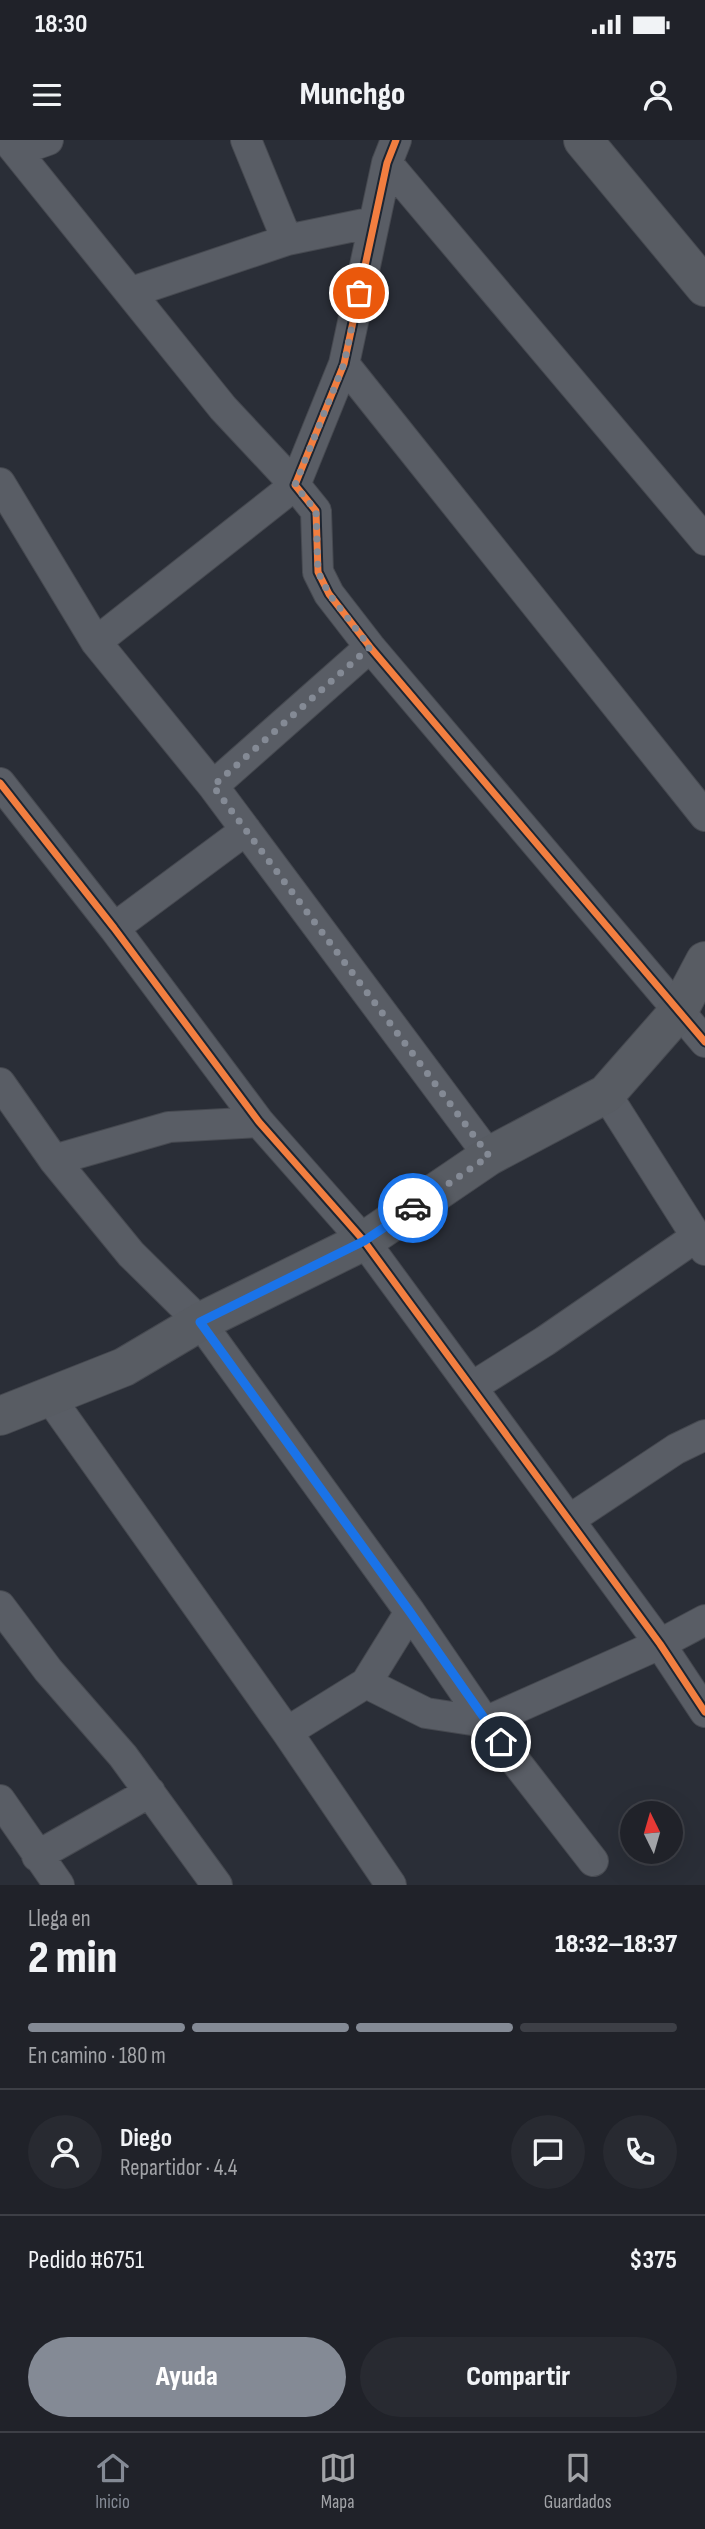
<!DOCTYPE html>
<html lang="es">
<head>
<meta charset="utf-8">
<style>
  :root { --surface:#202229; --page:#282a31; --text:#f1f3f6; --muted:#a2a4a8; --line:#3d3f46; --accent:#848a95 }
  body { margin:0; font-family:"Sofia Sans Condensed",sans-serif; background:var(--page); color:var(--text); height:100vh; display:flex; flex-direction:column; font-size:26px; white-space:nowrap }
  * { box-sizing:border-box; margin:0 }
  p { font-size:23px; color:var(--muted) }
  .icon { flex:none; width:38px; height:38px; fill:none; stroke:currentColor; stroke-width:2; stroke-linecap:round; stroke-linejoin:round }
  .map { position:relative; height:1745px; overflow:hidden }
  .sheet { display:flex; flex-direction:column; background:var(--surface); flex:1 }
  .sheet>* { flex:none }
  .needle { width:46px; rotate:355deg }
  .controls { position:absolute; left:620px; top:1661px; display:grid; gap:14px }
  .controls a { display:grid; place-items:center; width:63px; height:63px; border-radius:50%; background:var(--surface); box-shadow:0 7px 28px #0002,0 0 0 2px var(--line); font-size:35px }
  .pin { position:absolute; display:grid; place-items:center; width:60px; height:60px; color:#fff; margin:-30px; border:4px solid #fff; border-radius:50%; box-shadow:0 2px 7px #0007 }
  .courier { position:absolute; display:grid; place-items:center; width:70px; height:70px; margin:-35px; border:5px solid #1a73e8; border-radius:50%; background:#fff; color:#222; box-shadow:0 2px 9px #0007 }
  .head em { font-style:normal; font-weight:800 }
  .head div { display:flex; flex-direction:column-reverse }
  .head { display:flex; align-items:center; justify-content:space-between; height:119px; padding:0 28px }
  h1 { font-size:46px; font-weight:800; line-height:52px }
  .bar { display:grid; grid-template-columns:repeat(4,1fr); gap:10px 7px; align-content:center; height:84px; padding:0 28px }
  .bar i { height:9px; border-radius:5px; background:var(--line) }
  .bar .active { background:var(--accent) }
  .bar p { grid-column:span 4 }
  .line { display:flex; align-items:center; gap:18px; padding:0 28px; border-top:2px solid var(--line) }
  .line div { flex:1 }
  .round { display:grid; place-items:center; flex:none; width:74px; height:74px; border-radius:37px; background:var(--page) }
  .button { display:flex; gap:14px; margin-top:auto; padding:14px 28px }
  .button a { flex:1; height:80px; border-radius:42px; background:var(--accent); color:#fff; font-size:28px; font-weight:800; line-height:80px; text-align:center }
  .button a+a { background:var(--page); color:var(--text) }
  .status { display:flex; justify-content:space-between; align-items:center; height:49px; padding:0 35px; background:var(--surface); direction:ltr }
  .status svg { height:19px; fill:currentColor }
  header { display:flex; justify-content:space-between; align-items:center; height:91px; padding:0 28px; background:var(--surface); font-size:32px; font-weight:800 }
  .menu { display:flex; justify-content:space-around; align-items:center; height:98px; border-top:2px solid var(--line); background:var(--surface); font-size:19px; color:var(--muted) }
  .menu a { display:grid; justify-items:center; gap:4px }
  .menu .active { color:var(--accent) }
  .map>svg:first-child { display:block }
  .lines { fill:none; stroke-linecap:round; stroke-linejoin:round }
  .street-casing { stroke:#464950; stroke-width:32 }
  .secondary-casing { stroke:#464950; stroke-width:40 }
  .street { stroke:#595d65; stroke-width:30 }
  .secondary { stroke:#585c63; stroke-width:38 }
  .cycleway-casing { stroke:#1d2531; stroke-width:11 }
  .cycleway { stroke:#f27e40; stroke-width:7 }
  .done { stroke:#848a95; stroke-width:7; stroke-dasharray:0 12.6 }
  .route { stroke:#1a73e8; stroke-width:9 }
</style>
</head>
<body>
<div class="status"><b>18:30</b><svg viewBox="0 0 49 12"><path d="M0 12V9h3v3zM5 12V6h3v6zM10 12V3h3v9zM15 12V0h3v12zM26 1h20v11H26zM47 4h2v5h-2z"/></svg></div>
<header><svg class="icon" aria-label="menu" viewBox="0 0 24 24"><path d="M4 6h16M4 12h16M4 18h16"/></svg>Munchgo<svg class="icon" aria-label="person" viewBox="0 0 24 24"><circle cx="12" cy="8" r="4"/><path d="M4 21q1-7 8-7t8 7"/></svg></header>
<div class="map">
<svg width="705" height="1745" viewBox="0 0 705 1745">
  <rect width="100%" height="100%" fill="#2a2e37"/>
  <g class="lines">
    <defs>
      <path id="street" d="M7,0L223,268L295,345L96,502
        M246,0L287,100
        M396,0L387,23L344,224L295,345L316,371L318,432L329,454L370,507L705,902
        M17,11L48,0
        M387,23L705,400
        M132,152L287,100L374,82
        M344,224L705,676
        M0,343L96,502L213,646L489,1016
        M0,643L114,788L259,982L364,1101L660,1504L705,1572
        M213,646L370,507
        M114,788L246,690
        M0,943L54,1020L131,1114L200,1182L410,1472L485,1582L593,1721
        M606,954L705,1110
        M54,1020L169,987L259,982
        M472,1247L545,1201L696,1097
        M50,1258L287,1592L391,1745
        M569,1380L676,1309L705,1295
        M0,1466L48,1530L123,1616L217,1745
        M366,1543L410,1472
        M287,1592L366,1543L426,1573L485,1582L660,1504L705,1480
        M0,1660L59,1745
        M37,1716L150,1652"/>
      <path id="secondary" d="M583,0L705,147
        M0,1276L124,1227L200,1182L364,1101L489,1016L606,954L678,872L705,821"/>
    </defs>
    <use href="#street" class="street-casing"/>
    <use href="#secondary" class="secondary-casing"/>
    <use href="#street" class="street"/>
    <use href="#secondary" class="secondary"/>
    <defs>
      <path id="cycleway" d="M396,0L387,23L344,224L295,345L316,371L318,432L329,454L370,507L705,902
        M0,643L114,788L259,982L364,1101L660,1504L705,1572"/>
    </defs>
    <use href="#cycleway" class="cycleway-casing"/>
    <use href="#cycleway" class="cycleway"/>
  </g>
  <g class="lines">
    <path class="done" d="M359,153L344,224L295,345L316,371L318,432L329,454L370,507L213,646L489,1016L413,1068"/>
    <path class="route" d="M413,1068L364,1101L200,1182L410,1472L501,1602"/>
  </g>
</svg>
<div class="controls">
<a><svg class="needle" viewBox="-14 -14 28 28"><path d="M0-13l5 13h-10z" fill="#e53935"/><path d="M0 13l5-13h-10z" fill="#a2a4a8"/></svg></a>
</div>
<div class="pin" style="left:359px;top:153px;background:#ea580c"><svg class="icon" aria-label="bag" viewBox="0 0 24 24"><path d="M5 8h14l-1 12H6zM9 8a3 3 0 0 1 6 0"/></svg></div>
<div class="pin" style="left:501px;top:1602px;background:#1f2937"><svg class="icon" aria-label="home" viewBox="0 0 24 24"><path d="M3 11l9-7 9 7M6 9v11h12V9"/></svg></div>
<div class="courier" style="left:413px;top:1068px"><svg class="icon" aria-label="car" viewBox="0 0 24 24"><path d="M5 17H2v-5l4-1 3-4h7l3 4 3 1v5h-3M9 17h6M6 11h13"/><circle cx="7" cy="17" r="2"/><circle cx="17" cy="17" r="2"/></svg></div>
</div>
<section class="sheet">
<div class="head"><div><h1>2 min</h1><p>Llega en</p></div><em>18:32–18:37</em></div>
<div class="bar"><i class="active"></i><i class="active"></i><i class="active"></i><i></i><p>En camino · 180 m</p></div>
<div class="line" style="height:126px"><a class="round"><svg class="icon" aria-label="person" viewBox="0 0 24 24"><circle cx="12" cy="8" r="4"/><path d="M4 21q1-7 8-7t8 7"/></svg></a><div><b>Diego</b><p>Repartidor · 4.4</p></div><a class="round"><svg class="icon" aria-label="chat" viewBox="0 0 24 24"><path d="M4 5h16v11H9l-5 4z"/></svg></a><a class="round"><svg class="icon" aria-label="phone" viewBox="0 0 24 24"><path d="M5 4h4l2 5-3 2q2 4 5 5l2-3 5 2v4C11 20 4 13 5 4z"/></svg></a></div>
<div class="line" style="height:91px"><div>Pedido #6751</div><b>$375</b></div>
<div class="button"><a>Ayuda</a><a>Compartir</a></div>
</section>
<nav class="menu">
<a class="active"><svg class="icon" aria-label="home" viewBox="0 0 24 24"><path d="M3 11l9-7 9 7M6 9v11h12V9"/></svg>Inicio</a>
<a><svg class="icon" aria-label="map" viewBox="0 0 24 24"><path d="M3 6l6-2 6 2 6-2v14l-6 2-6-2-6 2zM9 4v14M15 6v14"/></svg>Mapa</a>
<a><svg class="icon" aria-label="saved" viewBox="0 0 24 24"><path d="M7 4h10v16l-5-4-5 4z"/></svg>Guardados</a>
</nav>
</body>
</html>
